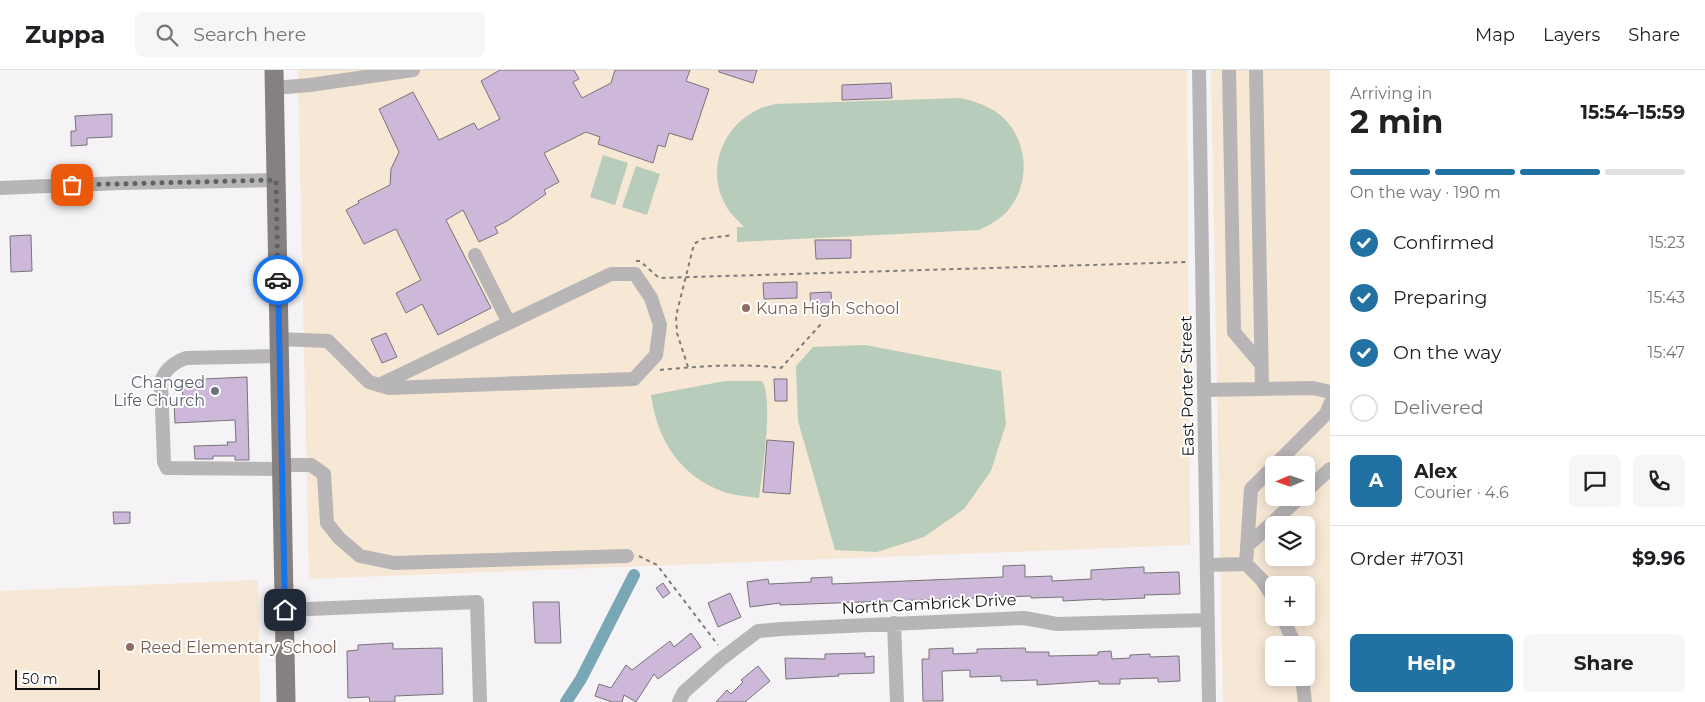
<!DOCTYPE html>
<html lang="en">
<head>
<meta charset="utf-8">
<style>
  :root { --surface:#fff; --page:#f6f6f6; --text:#202124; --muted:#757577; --line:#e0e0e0; --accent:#2172a3 }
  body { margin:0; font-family:Montserrat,sans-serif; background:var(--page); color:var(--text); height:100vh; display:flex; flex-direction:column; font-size:19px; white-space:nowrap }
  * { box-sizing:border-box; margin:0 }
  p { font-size:16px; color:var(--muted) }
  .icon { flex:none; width:28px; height:28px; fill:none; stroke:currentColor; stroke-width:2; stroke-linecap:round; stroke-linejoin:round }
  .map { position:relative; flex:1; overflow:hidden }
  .drawer { display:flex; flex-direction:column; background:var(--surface); width:375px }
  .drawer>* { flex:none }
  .needle { width:32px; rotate:268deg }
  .controls { position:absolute; left:1265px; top:386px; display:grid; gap:10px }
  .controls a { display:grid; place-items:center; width:50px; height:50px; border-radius:8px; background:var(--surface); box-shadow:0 2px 12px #0003; font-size:25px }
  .scale { position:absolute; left:15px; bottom:12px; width:85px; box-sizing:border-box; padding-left:5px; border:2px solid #131213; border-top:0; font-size:14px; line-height:18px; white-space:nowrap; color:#131213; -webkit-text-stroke:4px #fff; paint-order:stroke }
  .pin { position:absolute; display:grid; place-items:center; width:42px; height:42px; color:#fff; margin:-21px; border-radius:10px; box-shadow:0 2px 8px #0006 }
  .courier { position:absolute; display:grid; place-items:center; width:50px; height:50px; margin:-25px; border:4px solid #1a73e8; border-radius:50%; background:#fff; color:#222; box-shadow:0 1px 6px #0007 }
  .summary em { font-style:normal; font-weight:700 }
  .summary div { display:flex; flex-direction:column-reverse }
  .summary { display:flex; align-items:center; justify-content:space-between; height:85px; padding:0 20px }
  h1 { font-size:32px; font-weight:700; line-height:38px }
  .bar { display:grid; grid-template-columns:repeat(4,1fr); gap:8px 5px; align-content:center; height:60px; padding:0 20px }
  .bar i { height:6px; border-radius:4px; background:var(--line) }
  .bar .on { background:var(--accent) }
  .bar p { grid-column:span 4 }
  .line { display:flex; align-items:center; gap:12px; padding:0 20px; border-top:1px solid var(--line) }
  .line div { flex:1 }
  .round { display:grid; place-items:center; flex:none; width:52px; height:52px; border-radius:8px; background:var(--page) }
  ol { padding:0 20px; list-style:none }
  li { display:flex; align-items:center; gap:15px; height:55px }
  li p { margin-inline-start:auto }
  li .icon { padding:5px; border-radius:50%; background:var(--accent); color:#fff; stroke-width:4 }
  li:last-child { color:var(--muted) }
  li i { width:28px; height:28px; border:2px solid var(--line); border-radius:50% }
  .primary-button { display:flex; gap:10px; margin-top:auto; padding:10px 20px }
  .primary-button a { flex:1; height:58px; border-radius:8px; background:var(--accent); color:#fff; font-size:20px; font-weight:700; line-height:58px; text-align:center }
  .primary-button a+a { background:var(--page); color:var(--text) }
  header { display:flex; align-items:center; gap:30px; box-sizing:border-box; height:70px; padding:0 25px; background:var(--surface); border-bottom:1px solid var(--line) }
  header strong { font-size:24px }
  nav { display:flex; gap:28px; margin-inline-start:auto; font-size:18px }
  .search { width:350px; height:45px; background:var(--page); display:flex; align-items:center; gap:12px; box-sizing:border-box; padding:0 18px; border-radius:8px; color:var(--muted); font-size:19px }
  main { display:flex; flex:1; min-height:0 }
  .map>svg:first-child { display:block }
  .education { fill:#f7e7d5; fill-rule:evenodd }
  .green { fill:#b7ccbb }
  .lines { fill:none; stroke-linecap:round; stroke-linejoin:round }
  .canal { stroke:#7aa7b5; stroke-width:12 }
  .building { fill:#cdb8da; stroke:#767477 }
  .path { stroke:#7c7b7d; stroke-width:2; stroke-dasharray:4 4; stroke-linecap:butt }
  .minor { stroke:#b7b5b5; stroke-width:14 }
  .major { stroke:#848180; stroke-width:19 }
  .done { stroke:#626162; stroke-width:5; stroke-dasharray:0 9 }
  .route { stroke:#1a73e8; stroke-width:6 }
  .education-dot { fill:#8d6e63; stroke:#fff; stroke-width:2 }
  .worship-dot { fill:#6b7280; stroke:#fff; stroke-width:2 }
  .labels { text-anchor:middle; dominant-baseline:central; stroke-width:4; stroke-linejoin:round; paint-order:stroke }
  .education-label { font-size:16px; fill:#785e54; stroke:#fff; text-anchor:start }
  .worship-label { font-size:16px; fill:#5b616d; stroke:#fff; text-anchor:end }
  .street-label { font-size:16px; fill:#131213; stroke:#fff }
</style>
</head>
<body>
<header>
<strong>Zuppa</strong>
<div class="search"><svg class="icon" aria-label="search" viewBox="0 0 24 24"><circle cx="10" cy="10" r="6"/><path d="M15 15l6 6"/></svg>Search here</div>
<nav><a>Map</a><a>Layers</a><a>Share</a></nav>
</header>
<main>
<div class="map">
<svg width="1330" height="632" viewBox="0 0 1330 632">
  <rect width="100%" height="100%" fill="#f5f3f6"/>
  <path class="education" d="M298,0H1187L1190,475L309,509Z
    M1211,0H1330V632H1223ZM1274,395H1306V428H1274ZM1274,455H1306V488H1274ZM1274,515H1306V548H1274ZM1274,575H1306V608H1274Z
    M258,510L260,632H0V521Z"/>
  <path class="green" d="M961,28C972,31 983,34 993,40C1025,59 1033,105 1012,135C1004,147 992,154 979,160L737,172V157H744C738,150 730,144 726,136C706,101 721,58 757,40C762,37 769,36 775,34Z
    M603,85L628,93L615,135L590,127Z
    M636,96L660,104L647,145L622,137Z
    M865,275L1001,301L1006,354L991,401L964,439L924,467L877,482L835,480L798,351L796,296L813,277Z
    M725,311H762C774,329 762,404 759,428C744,426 728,425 714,418C675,399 657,366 651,325Z"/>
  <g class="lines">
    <path class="canal" d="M566,632L581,609L634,505"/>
  </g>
  <path class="building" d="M500,0H574L579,9L573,12L582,28L611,13L615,0H690L686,11L709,19L692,70L669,63L665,77L658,75L653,93L598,74L600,67L586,62L544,83L559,112L544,120L546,124L507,151L495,157L498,163L479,172L463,140L446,150L491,238L438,265L422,234L406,243L396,223L421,210L396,159L364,174L346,140L359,133L358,131L390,115L391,99L399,82L379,39L413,22L439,70L474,53L478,60L500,49L481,11Z
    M719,0H757L753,13L719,2Z
    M891,13L892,28L842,30V15Z
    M112,44V67L87,68V75L71,76V61H76L75,46Z
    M31,165L32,201L11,202L10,166Z
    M815,170H851V188L816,189Z
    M797,212V228L764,229L763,213Z
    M831,222L832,239H811L810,223Z
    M386,263L397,287L382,293L371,269Z
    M247,307L249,390H235V386H213V389H195L194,376L228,375L227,372H236L235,350L175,353L174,332H183L182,310Z
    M774,309H787V331H775Z
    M767,370L794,372L790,424L763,422Z
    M113,442H130V453L114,454Z
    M1025,495V507L1052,506V511L1091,509V500L1123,498L1144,497V503L1179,502L1180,524L1144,525L1145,528L1102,530V529L1063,531V527L1031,528V526L780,535V533L750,537L747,512L768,509L769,514L811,512V508L832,507V514L1003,507V496Z
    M663,513L670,523L663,528L656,518Z
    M730,523L741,547L718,557L708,533Z
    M533,532H559L561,573H535Z
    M691,563L701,577L658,609L654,604L636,632L624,625L622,632H612L595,626L599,614L611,618L626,595L632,600L670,571L674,577Z
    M393,573V579L442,578L443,624L395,626V632H370L369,627L348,628L347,581L358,580V575Z
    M953,578V584L977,583V579L1025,578L1026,582H1049V586L1098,585V582L1111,581L1112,589L1130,588V585L1150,584V587L1179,586L1180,611L1158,612V608L1120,609V614H1099V611L1037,615V610L1001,611V606L970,607V600L942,601L943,631H923L922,589H929V579Z
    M865,583V587L874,586V603L838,604L839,606L786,609L785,588L825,589V584Z
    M758,596L770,611L745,632H716L727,620L731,624L743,612L741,610Z"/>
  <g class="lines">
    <path class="path" d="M636,191H640L659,208L1189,192
      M688,297L677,263L676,246L694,174L702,169L733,165
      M660,300C700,296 742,293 781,298L821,254
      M639,486L657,495L718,575"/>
    <path class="minor" d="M1199,0L1209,632
      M1229,0L1234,262L1261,294
      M1256,0L1262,319
      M274,18L310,15L413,0
      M0,118L121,113L276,110
      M475,185L509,253
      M279,269L328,271L369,312L389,318L634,309L656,285L660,255L651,228L635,204H611L379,315
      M280,286L186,288C175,292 164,300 161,312L164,392L167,398L282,399
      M1204,320L1313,318L1330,322
      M282,395H311L324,404L327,453L339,468L360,486L394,493L627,486
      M1275,395L1326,344L1330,334
      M1306,421L1330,399
      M1247,476L1299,428
      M1246,494L1251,419L1274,396
      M1207,495L1246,494L1262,510L1274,529
      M285,540L477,532L480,632
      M1283,548L1295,575
      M894,553L897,632
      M1302,608L1305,632
      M679,632L684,622L720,590L758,561L781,559L1024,548L1057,554L1208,550"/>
    <path class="major" d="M274,0L286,632"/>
  </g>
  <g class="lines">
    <path class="done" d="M72,115L276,110L278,210"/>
    <path class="route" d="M278,210L285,540"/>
  </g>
  <g class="education-dot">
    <circle cx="746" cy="238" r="5"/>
    <circle cx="130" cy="577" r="5"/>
  </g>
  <circle class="worship-dot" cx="215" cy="321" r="5"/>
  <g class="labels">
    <g class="education-label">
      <text x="756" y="238">Kuna High School</text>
      <text x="140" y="577">Reed Elementary School</text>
    </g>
    <g class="worship-label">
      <text x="205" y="312">Changed<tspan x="205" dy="18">Life Church</tspan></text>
    </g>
    <g class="street-label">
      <text transform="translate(1187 316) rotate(-91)">East Porter Street</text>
      <text transform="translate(929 534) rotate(-3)">North Cambrick Drive</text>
    </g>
  </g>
</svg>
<div class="controls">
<a><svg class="needle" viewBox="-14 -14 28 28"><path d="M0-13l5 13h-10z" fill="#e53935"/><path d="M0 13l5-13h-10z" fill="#757577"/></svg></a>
<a><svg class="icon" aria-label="layers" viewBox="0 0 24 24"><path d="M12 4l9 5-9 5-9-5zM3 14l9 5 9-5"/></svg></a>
<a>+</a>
<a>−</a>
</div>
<div class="scale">50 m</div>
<div class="pin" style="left:72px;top:115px;background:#ea580c"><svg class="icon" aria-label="bag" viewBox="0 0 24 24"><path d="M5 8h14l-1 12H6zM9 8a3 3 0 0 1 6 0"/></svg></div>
<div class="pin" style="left:285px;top:540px;background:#1f2937"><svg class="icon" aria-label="home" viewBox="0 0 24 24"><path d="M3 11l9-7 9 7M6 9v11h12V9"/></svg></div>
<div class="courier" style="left:278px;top:210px"><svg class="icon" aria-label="car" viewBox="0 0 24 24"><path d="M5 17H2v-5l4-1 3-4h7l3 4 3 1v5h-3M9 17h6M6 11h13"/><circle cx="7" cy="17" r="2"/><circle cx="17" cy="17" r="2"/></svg></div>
</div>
<section class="drawer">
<div class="summary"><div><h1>2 min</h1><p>Arriving in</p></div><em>15:54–15:59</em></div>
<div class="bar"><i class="on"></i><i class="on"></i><i class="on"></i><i></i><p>On the way · 190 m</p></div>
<ol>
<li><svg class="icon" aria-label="check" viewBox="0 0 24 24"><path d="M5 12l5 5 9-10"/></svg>Confirmed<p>15:23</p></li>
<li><svg class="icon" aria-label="check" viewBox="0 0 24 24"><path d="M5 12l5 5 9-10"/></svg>Preparing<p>15:43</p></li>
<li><svg class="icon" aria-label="check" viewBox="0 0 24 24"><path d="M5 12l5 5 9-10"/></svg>On the way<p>15:47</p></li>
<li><i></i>Delivered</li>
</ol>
<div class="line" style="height:90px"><b class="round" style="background:var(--accent);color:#fff">A</b><div><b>Alex</b><p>Courier · 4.6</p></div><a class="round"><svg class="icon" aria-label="chat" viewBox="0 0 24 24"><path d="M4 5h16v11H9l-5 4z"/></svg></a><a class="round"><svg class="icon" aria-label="phone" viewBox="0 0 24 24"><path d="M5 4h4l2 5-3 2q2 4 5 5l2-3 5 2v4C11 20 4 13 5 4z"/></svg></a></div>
<div class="line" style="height:65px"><div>Order #7031</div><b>$9.96</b></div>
<div class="primary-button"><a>Help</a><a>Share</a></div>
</section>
</main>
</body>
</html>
